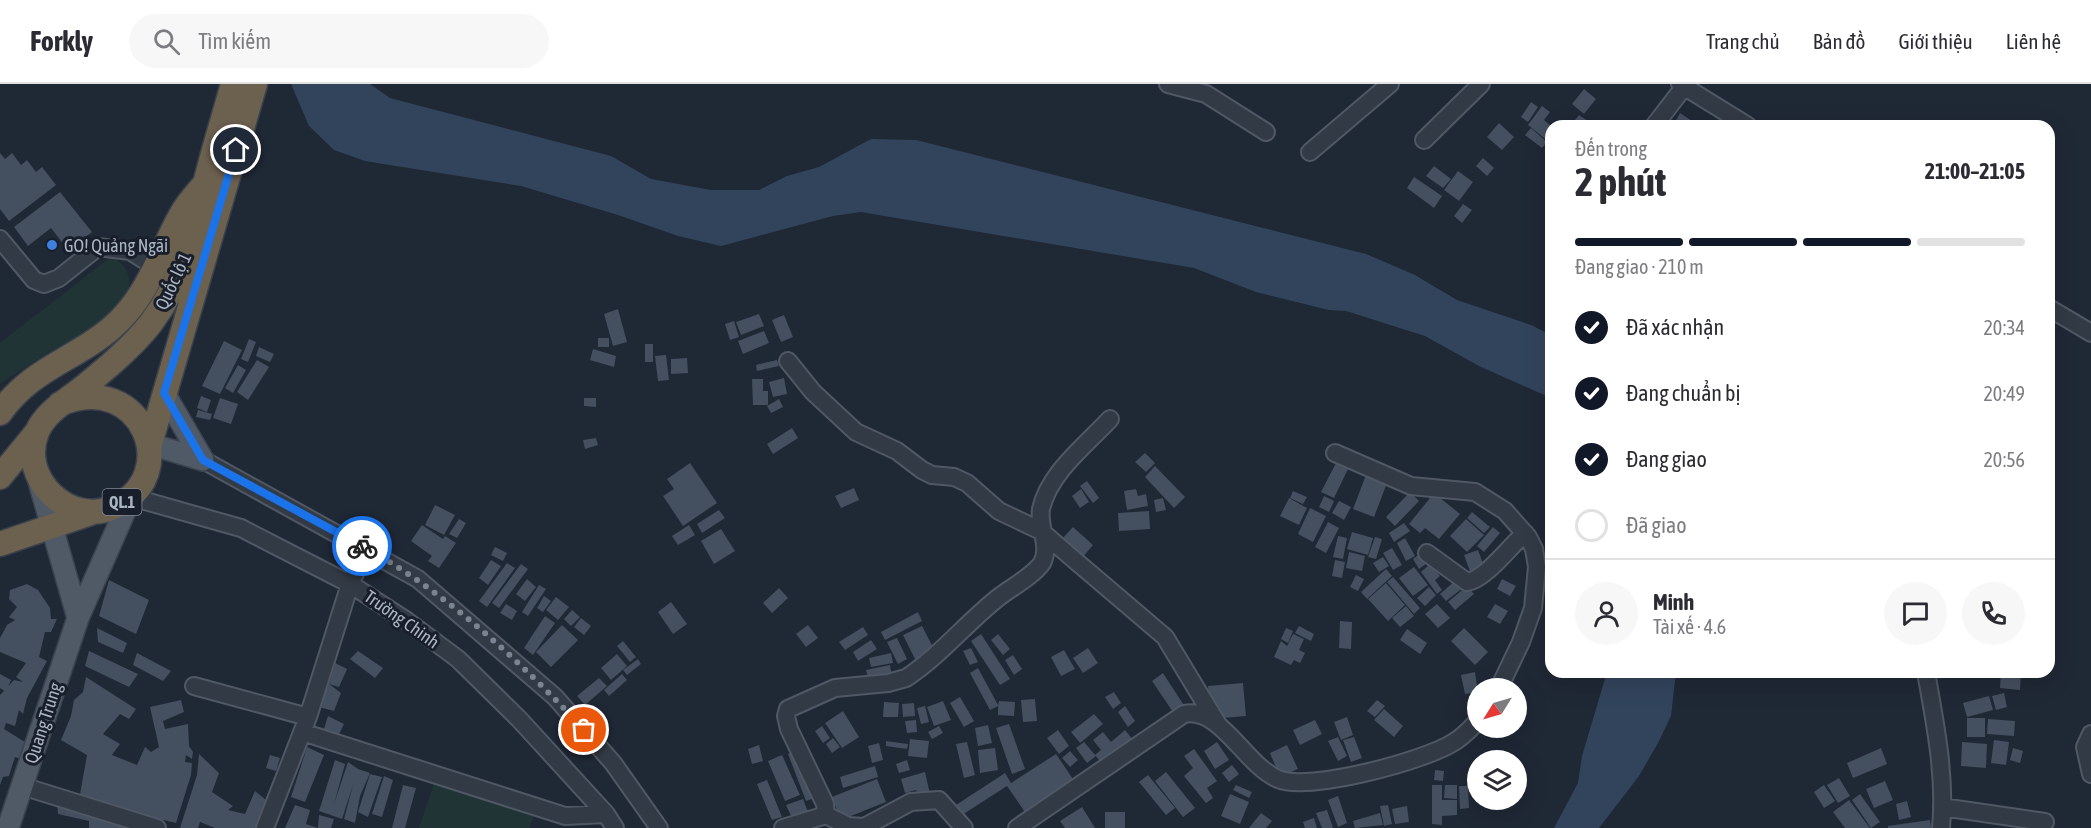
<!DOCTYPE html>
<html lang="vi">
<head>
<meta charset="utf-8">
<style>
  :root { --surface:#fff; --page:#f7f7f7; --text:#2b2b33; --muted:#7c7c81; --line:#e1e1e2; --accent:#111827 }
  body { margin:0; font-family:"Asap Condensed",sans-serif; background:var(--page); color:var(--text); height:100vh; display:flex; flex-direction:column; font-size:22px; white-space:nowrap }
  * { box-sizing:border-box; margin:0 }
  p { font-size:20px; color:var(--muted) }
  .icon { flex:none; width:33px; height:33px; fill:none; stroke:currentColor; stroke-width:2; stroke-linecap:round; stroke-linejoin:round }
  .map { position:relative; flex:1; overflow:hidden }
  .side { position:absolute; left:1545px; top:36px; width:510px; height:558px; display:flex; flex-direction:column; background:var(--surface); border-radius:18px; box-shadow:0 6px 24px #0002 }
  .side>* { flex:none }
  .needle { width:39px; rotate:233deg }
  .controls { position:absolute; left:1467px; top:594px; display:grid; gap:12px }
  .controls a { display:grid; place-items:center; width:60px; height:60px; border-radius:50%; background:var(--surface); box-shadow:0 6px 24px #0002; font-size:30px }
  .pin { position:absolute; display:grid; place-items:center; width:51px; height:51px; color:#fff; margin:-26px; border:3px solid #fff; border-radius:50%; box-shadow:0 2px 6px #0007 }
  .courier { position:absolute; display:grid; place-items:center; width:60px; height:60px; margin:-30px; border:4px solid #1a73e8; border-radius:50%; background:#fff; color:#222; box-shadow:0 2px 8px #0007 }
  .overview em { font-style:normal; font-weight:700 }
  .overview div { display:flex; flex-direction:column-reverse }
  .overview { display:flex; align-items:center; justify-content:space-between; height:102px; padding:0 30px }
  h1 { font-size:39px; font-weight:700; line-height:45px }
  .bar { display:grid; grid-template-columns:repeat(4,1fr); gap:9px 6px; align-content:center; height:72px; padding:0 30px }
  .bar i { height:8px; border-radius:4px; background:var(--line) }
  .bar .active { background:var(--accent) }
  .bar p { grid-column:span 4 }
  .line { display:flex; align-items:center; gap:15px; padding:0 30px; border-top:2px solid var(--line) }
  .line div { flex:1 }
  .round { display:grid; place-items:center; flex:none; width:63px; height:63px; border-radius:32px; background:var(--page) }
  ol { padding:0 30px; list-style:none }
  li { display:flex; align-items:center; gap:18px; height:66px }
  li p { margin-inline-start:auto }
  li .icon { padding:6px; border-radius:50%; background:var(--accent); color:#fff; stroke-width:4 }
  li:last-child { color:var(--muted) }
  li i { width:33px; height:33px; border:3px solid var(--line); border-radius:50% }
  header { display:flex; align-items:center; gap:36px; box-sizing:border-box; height:84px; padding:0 30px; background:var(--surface); border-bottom:2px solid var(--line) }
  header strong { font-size:28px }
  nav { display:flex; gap:33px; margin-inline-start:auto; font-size:21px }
  .search { width:420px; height:54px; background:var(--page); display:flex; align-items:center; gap:15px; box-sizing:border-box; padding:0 21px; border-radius:33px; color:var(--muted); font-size:22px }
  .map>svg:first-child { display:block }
  .green { fill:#203436 }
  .water { fill:#32445c }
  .building { fill:#444f5f }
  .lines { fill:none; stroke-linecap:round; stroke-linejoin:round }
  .minor-casing { stroke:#4f5864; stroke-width:20 }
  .major-casing { stroke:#3b434f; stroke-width:24 }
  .highway-casing { stroke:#3a424d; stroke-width:27 }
  .minor { stroke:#323a45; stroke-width:16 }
  .major { stroke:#505966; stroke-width:21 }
  .highway { stroke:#6c604f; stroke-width:24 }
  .done { stroke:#7a8491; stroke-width:6; stroke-dasharray:0 10.8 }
  .route { stroke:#1a73e8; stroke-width:8 }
  .shop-dot { fill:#3f7fe0; stroke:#181f2a; stroke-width:2 }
  .labels { text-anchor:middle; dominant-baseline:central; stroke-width:6; stroke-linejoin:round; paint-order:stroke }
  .shield { fill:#181f2a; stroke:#7f8895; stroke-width:1.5 }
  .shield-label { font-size:16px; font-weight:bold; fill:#abb5c3 }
  .poi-label { font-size:18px; fill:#abb5c3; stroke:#181f2a; text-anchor:start }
  .street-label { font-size:18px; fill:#abb5c3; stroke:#181f2a }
</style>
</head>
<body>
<header>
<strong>Forkly</strong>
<div class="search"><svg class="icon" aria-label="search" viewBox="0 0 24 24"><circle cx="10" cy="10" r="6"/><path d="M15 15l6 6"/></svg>Tìm kiếm</div>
<nav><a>Trang chủ</a><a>Bản đồ</a><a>Giới thiệu</a><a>Liên hệ</a></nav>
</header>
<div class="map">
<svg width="2091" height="744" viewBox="0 0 2091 744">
  <rect width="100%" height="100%" fill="#1f2835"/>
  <path class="green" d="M112,172C168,210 73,254 47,270C31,279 15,290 0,300V259Z
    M435,697L536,728L529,744H419Z"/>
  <path class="water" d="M291,0H370L390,14L611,72L651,95L711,106H759L787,92L819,83L871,55L916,56L1366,170L1415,191L1457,216L1531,241L1551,251V314L1479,282L1425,252L1346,227L1329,226L1256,208L1194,184L861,128L833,132L721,162L678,152L618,131L521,102L365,77L334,66L309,42Z
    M1607,588H1676L1671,632L1658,659L1639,692L1599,744H1554L1578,699L1582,672Z"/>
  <path class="building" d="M1584,5L1596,15L1584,30L1572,20Z
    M1531,18L1538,23L1528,38L1521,33Z
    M1542,22L1550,28L1544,36L1551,42L1548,57L1528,41Z
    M1680,29L1692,37L1689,42L1674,40Z
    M1579,31L1588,37L1584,42L1572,40Z
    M1499,39L1514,53L1502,66L1487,53Z
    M1531,44L1547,58L1542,64L1525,51Z
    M0,69L5,75L12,69L21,81L27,76L36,88L42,83L56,101L9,137L0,125Z
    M1483,74L1494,84L1487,92L1476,82Z
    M1434,82L1451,95L1443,104L1426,92Z
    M1458,87L1473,98L1459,117L1444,106Z
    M1414,93L1442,112L1434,124L1407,104Z
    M60,108L92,148L68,166L51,144L28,162L14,143Z
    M1463,120L1472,126L1462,139L1454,132Z
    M618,225L627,258L613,262L604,230Z
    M759,230L764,242L741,251L736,238Z
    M784,231L793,253L781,258L772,236Z
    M734,237L739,253L730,256L725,240Z
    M764,247L769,259L743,270L738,257Z
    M598,254H609V263H598Z
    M249,255L256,258L248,278L241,275Z
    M224,257L242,266L220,310L202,302Z
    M645,260H653V278H645Z
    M259,263L274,270L270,278L256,272Z
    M593,265L616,272L614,283L590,276Z
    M666,271L669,296L658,297L655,272Z
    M687,274L688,289L671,290V275Z
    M257,276L269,283L248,316L237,308Z
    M777,276L779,282L757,287L756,281Z
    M238,281L246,286L233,309L225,304Z
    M784,294L787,310L773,313L769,298Z
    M752,295H763V307H768V321H753Z
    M201,312L211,316L207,328L197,324Z
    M220,314L238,320L231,340L213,334Z
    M584,314H596V323L584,322Z
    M779,315L783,323L771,329L767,322Z
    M198,326L212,330L210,336L196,333Z
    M792,344L798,354L773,370L767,360Z
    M596,354L598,361L585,365L583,356Z
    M1145,369L1155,379L1146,388L1135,378Z
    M690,379L717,419L683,442L663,412L674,405L667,395Z
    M1336,379L1348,385L1334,414L1321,408Z
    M1155,382L1185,413L1174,424L1145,393Z
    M1366,391L1387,399L1374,433L1353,425Z
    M1087,397L1099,414L1093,419L1080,402Z
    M854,404L859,416L841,424L835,412Z
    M1081,405L1089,418L1080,424L1072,412Z
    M1136,405L1138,412L1146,410L1148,422L1127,426L1124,407Z
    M1293,407L1307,413L1303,420L1290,414Z
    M1410,408L1419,417L1395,442L1386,433Z
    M1434,409L1460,430L1439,455L1425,444L1420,449L1409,440Z
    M1324,412L1334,417L1329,428L1319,423Z
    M1163,414L1166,426L1156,428L1154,416Z
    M1289,414L1307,424L1299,441L1280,432Z
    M1339,417L1351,423L1344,436L1332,429Z
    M435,421L455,431L444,451L425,441Z
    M1310,424L1326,432L1313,458L1298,450Z
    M719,426L725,434L702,449L697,440Z
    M1149,427L1150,445L1119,447L1118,429Z
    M1472,428L1490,443L1484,449L1467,434Z
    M459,435L466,439L457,454L449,450Z
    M1466,435L1484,451L1467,468L1450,452Z
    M1328,438L1339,444L1326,469L1315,463Z
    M1404,439L1410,447L1394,458L1389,449Z
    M422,441L443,455L445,452L456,459L439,484L428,477L432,472L411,457Z
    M689,441L695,451L678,461L672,452Z
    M1073,443L1093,461L1082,474L1061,456Z
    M1493,443L1500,449L1484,468L1477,462Z
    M721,445L735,467L714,480L701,457Z
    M1352,448L1373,454L1368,471L1347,465Z
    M1338,452L1347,454L1343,475L1333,473Z
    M1375,453L1382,455L1376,475L1368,473Z
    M1405,454L1415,472L1406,477L1397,459Z
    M495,463L507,469L503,477L491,471Z
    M1392,464L1402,481L1393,486L1383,469Z
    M1478,466L1485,485L1471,490L1464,471Z
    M1423,467L1430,477L1419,485L1413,475Z
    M1349,468L1365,472L1362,487L1346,484Z
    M1383,473L1389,482L1379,488L1373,479Z
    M491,476L501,482L488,501L479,494Z
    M1335,476L1345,478L1342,494L1332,492Z
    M507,479L515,484L487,523L479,517Z
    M521,480L528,485L499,524L492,519Z
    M1430,480L1440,492L1435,496L1442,506L1437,510L1421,488Z
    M1414,483L1428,501L1413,512L1399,494Z
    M1386,485L1392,492L1367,515L1361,508Z
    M1356,491L1364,495L1358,507L1350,503Z
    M1393,493L1420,524L1414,530L1387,498Z
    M527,495L536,503L525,517L516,510Z
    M1457,495L1464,503L1446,517L1440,510Z
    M1502,495L1516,502L1510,512L1497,505Z
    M109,496L149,516L136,550L99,532Z
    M1386,499L1405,521L1388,537L1368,515Z
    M27,500L38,506L50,524L51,535H57L51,548H45L39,573L47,577L27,614L23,630L19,626L15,642L6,639L4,645L25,658L21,675L15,673L9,692L3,693L0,701V611L14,596L23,598L16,593L26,579L0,568V554L7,541L15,536L9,533L17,523L9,515L10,506Z
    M539,501L546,505L528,532L522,528Z
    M1467,502L1474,510L1455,526L1448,518Z
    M1429,503L1436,511L1425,522L1417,514Z
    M779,504L788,514L772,529L763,519Z
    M544,512L551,517L543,528L537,524Z
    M556,513L569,523L558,536L546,526Z
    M671,518L687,540L673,550L658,528Z
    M506,520L517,527L512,536L500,529Z
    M1437,520L1450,534L1438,544L1425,530Z
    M1495,520L1508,527L1500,540L1487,533Z
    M1406,522L1414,532L1400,543L1392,534Z
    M572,526L580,533L571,542L564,535Z
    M918,528L922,537L885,556L881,548Z
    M545,532L555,539L533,571L524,564Z
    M581,534L591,542L584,551L574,543Z
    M1340,537L1352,538L1351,565L1339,564Z
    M562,541L578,556L551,583L536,568Z
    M808,541L818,554L806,563L796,550Z
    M922,542L934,565L915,575L903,551Z
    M1299,542L1314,550L1311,557L1295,549Z
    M863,543L868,551L845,566L839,558Z
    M97,544L127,559L123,569L98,558Z
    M1286,544L1293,547L1288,559L1281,555Z
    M1464,544L1488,568L1475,581L1451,557Z
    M1407,545L1427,559L1420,570L1400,556Z
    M981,550L1010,595L1000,601L971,557Z
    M998,550L1010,565L1003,571L991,556Z
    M1293,550L1304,555L1299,566L1305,569L1300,579L1294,576L1291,581L1274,573L1281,557L1287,562Z
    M897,554L907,575L898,580L887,558Z
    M871,556L877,565L858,577L853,568Z
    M623,557L636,573L630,578L617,562Z
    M971,564L978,578L970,581L963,567Z
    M1088,564L1098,579L1083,589L1073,574Z
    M1064,566L1075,585L1061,592L1051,573Z
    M89,567L138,590L129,603L85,582Z
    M358,567L383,584L375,594L350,575Z
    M137,569L171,587L163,597L133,581Z
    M891,569L893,579L871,583L869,574Z
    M617,570L627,582L611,596L601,584Z
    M1013,571L1022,585L1014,591L1005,576Z
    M638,575L641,580L627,591L623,586Z
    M335,579L347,585L339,603L329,600Z
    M890,581L892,592L869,598L866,586Z
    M978,584L998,621L999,617L1015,618L1014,632L998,631V622L990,626L970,589Z
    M1475,588L1478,608L1465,610L1461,591Z
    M2001,588H2021L2020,606L2000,604Z
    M1163,589L1185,623L1175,631L1152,597Z
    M0,590L11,596L6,608L0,604Z
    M622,590L627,596L609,612L604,606Z
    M86,593L136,625L129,635L120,630L103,650L120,660L112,671L137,681L145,663L151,668L159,663L150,623L181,616L184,628L163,637L165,645L188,640L189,662L193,668L192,675L186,671L185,678L192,679L191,691L176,739L79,716L87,671L61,656L71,632L74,616L83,608Z
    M599,594L607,602L585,621L577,612Z
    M1243,599L1246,632L1211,635L1208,602Z
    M329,600L341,609L334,627L319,623Z
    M1114,608L1121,619L1113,625L1105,613Z
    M2004,609L2007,623L1996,626L1992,612Z
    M1989,612L1993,626L1967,633L1963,619Z
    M960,613L974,637L964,643L950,619Z
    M1035,615L1037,637L1023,638L1021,616Z
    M1377,616L1385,622L1375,633L1367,627Z
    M943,617L951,636L934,642L927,623Z
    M884,618L899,619L898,633H883Z
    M914,619L915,632L903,633L902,620Z
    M925,622L929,638L921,640L917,624Z
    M1125,622L1135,637L1128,643L1118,628Z
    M1384,625L1403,642L1394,653L1374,636Z
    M843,627L859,653L842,664L825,639Z
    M1094,630L1103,640L1080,659L1071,648Z
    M328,632L344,640L336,656L322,651Z
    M1347,633L1353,651L1341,656L1334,638Z
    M1967,634H1985V653H1967Z
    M1988,635L2015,637L2014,652L1987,650Z
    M916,636L917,648L907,649L905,637Z
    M1315,636L1322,650L1300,661L1293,646Z
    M1009,640L1025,685L1012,690L996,644Z
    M988,641L992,659L978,662L975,644Z
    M822,642L830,654L823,659L815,647Z
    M939,642L943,649L932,655L928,648Z
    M1058,646L1069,662L1059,670L1047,654Z
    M1125,646L1133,656L1103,681L1095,671L1101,666L1093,656L1103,648L1111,658Z
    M1338,653L1347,672L1338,677L1328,657Z
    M1354,653L1362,674L1351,678L1343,656Z
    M833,654L840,663L832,669L826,660Z
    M910,655L929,657L927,674L908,672Z
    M1994,656L2009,658L2006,681L1991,679Z
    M886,657L908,660L907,665L886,662Z
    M967,658L975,691L964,694L956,660Z
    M1084,658L1096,672L1087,679L1076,664Z
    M1217,658L1229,676L1215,685L1204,667Z
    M1962,658L1987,660L1986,684L1961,682Z
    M879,659L883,676L872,679L868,662Z
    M759,661L763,677L752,680L748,665Z
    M1287,661L1298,685L1280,693L1270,669Z
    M307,663L324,671L305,718L291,713Z
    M995,664L998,686L980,689L978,666Z
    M1881,664L1887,680L1853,694L1847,679Z
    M2013,664L2023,667L2020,679L2010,676Z
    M1194,665L1217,697L1207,704L1213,714L1206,719L1184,692L1193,684L1184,672Z
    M795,667L814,714L806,717L788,670Z
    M1070,667L1078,676L1070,683L1062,674Z
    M199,670L219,689L212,708L233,722L228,726L245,730L255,707L266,716L267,725L259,744H215L200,738L198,744H180L197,691Z
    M1056,670L1077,701L1029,734L1007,702L962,731L956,721L1005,689L1011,699Z
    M270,671L280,674L276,687L266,684Z
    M782,671L800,711L785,717L768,677Z
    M335,676L345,680L334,720L348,678L358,685L370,689L360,712L355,739L344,735L353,701L342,735L319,727Z
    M907,676L910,686L899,689L896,680Z
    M1232,681L1239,690L1229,698L1222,689Z
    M875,682L878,693L843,704L840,693Z
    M1435,686L1444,687L1443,697L1434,696Z
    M925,688L930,710L918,712L916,706L905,709L901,695Z
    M1166,688L1195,724L1183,733L1155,697Z
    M370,690L382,693L368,733L358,728Z
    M1148,691L1175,724L1166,731L1139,698Z
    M384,692L393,696L382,733L372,730Z
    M1839,694L1850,712L1838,719L1827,701Z
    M877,695L886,718L841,736L832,713Z
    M767,696L782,733L772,736L757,700Z
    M1885,697L1893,716L1874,724L1866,705Z
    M403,701L416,704L405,744H392Z
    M1236,701L1252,708L1249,714L1233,706Z
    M1432,701H1442V716H1457V731L1442,732V741L1432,740Z
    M1445,701H1457V715L1444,714Z
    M1824,701L1835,717L1824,724L1814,708Z
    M1459,702H1468L1469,724L1460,725Z
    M1230,710L1249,718L1240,740L1221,732Z
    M1860,710L1880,738L1871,744L1852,716Z
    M1338,712L1347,739L1338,743L1328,716Z
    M803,715L808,728L792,734L786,721Z
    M1849,716L1870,744H1845L1833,728Z
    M1907,717L1911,733L1899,736L1896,720Z
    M57,718L130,744H89V737L58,730Z
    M295,721L310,726L306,740L318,744H285Z
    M1388,721L1392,740L1384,742L1380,722Z
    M1407,722L1409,738L1395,740L1392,725Z
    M1082,723L1095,744H1065L1060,737Z
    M1327,726L1333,744H1322L1316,729Z
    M1105,728H1125V744H1105Z
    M1261,729L1272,737L1266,744H1249Z
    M1380,729L1383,741L1355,744L1353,737Z
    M319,731L334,735L331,744H318Z
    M1314,734L1317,744H1305L1303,738Z
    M1930,736L1931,744H1888V742Z"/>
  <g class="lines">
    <defs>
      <path id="minor" d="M1168,0L1206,10L1266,48
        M1680,0L1748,42
        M1654,42L1684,3
        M1424,56L1481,0
        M1310,68L1390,0
        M0,155L34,196L44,200L59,194L98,163L130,167L157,184
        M2049,224L2091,249
        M788,277L813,308L856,348L897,367L922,386L932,391L954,393L967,399L999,427L1041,447L1071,473L1165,553L1217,639
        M1335,369L1411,402L1475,408L1505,427L1528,453L1534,465L1537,483L1533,524L1521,558L1499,604
        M203,376L418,495L555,613L613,679L659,744
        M131,413L241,444L350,500L407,537L458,575L519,635L606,730L615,744
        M1427,469L1467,498C1485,496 1510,462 1525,449
        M1926,588C1935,639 1946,692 1941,744
        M194,602L308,633
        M302,648L565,732L606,730
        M2091,650L2085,663L2091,690
        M22,702L157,744
        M1942,723L2045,738
        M826,731L825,720L789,645L786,632L788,625L835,604L888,599L906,594C940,572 967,538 999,513C1012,503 1033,492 1042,479C1051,463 1038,442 1041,425C1049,389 1086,361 1110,335
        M265,744L308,633L350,500L367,464
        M783,744L826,731L848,742L864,743L911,718L939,716L964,744
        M1017,744L1184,630C1220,622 1245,681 1278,695C1308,708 1425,677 1454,658C1463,653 1470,645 1478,637"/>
      <path id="major" d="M164,309L203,376
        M150,360L203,376
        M38,394L78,534
        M8,744L78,534L131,413"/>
      <path id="highway" d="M60,320C142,285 184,392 114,423C70,443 18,395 37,348C46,327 68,316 85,302C108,283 133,262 151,239C183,197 194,147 206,96C214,64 224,32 233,0
        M0,329C34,280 84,274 122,234C151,204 161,166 181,131C186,121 195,111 203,102
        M150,360L255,0
        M0,393L36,349
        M0,460L94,428"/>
    </defs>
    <use href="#minor" class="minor-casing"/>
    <use href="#major" class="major-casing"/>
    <use href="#highway" class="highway-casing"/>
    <use href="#minor" class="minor"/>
    <use href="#major" class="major"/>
    <use href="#highway" class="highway"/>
  </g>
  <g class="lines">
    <path class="done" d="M362,462C442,505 523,579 584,646"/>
    <path class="route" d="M236,66L164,309L203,376L362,462"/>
  </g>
  <circle class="shop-dot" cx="52" cy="161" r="6"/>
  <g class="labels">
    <rect class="shield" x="102.5" y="405" width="39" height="26" rx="4.5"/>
    <g class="shield-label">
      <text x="122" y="418">QL.1</text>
    </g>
    <g class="poi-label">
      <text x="64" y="161">GO! Quảng Ngãi</text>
    </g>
    <g class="street-label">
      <text transform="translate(173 197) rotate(-65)">Quốc lộ 1</text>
      <text transform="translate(402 535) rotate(35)">Trường Chinh</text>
      <text transform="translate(43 639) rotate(-72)">Quang Trung</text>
    </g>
  </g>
</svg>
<div class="controls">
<a><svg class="needle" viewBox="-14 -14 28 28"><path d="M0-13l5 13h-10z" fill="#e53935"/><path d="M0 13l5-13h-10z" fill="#7c7c81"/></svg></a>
<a><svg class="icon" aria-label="layers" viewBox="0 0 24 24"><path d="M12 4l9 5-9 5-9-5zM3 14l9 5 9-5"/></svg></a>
</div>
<div class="pin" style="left:584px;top:646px;background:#ea580c"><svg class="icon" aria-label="bag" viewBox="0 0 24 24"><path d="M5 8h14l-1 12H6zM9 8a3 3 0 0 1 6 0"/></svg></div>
<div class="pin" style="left:236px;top:66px;background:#1f2937"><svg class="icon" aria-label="home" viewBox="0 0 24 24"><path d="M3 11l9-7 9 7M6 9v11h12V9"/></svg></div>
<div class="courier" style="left:362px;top:462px"><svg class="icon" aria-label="bike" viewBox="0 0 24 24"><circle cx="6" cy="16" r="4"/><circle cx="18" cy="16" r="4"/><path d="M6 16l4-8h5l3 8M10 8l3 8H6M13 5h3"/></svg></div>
<section class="side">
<div class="overview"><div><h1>2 phút</h1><p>Đến trong</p></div><em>21:00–21:05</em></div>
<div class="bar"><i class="active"></i><i class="active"></i><i class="active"></i><i></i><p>Đang giao · 210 m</p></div>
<ol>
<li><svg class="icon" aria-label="check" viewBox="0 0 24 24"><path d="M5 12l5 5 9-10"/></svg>Đã xác nhận<p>20:34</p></li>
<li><svg class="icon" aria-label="check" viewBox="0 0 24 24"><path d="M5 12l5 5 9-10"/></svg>Đang chuẩn bị<p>20:49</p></li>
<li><svg class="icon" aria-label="check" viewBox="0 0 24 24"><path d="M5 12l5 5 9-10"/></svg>Đang giao<p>20:56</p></li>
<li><i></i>Đã giao</li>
</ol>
<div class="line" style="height:108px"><a class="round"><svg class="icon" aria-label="person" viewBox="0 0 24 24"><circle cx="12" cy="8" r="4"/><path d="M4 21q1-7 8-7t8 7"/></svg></a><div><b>Minh</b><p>Tài xế · 4.6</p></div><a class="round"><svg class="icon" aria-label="chat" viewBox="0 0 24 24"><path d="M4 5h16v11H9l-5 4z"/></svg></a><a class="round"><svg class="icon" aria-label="phone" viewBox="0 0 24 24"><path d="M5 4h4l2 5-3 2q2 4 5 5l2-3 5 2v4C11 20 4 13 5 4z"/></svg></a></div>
</section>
</div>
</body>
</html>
